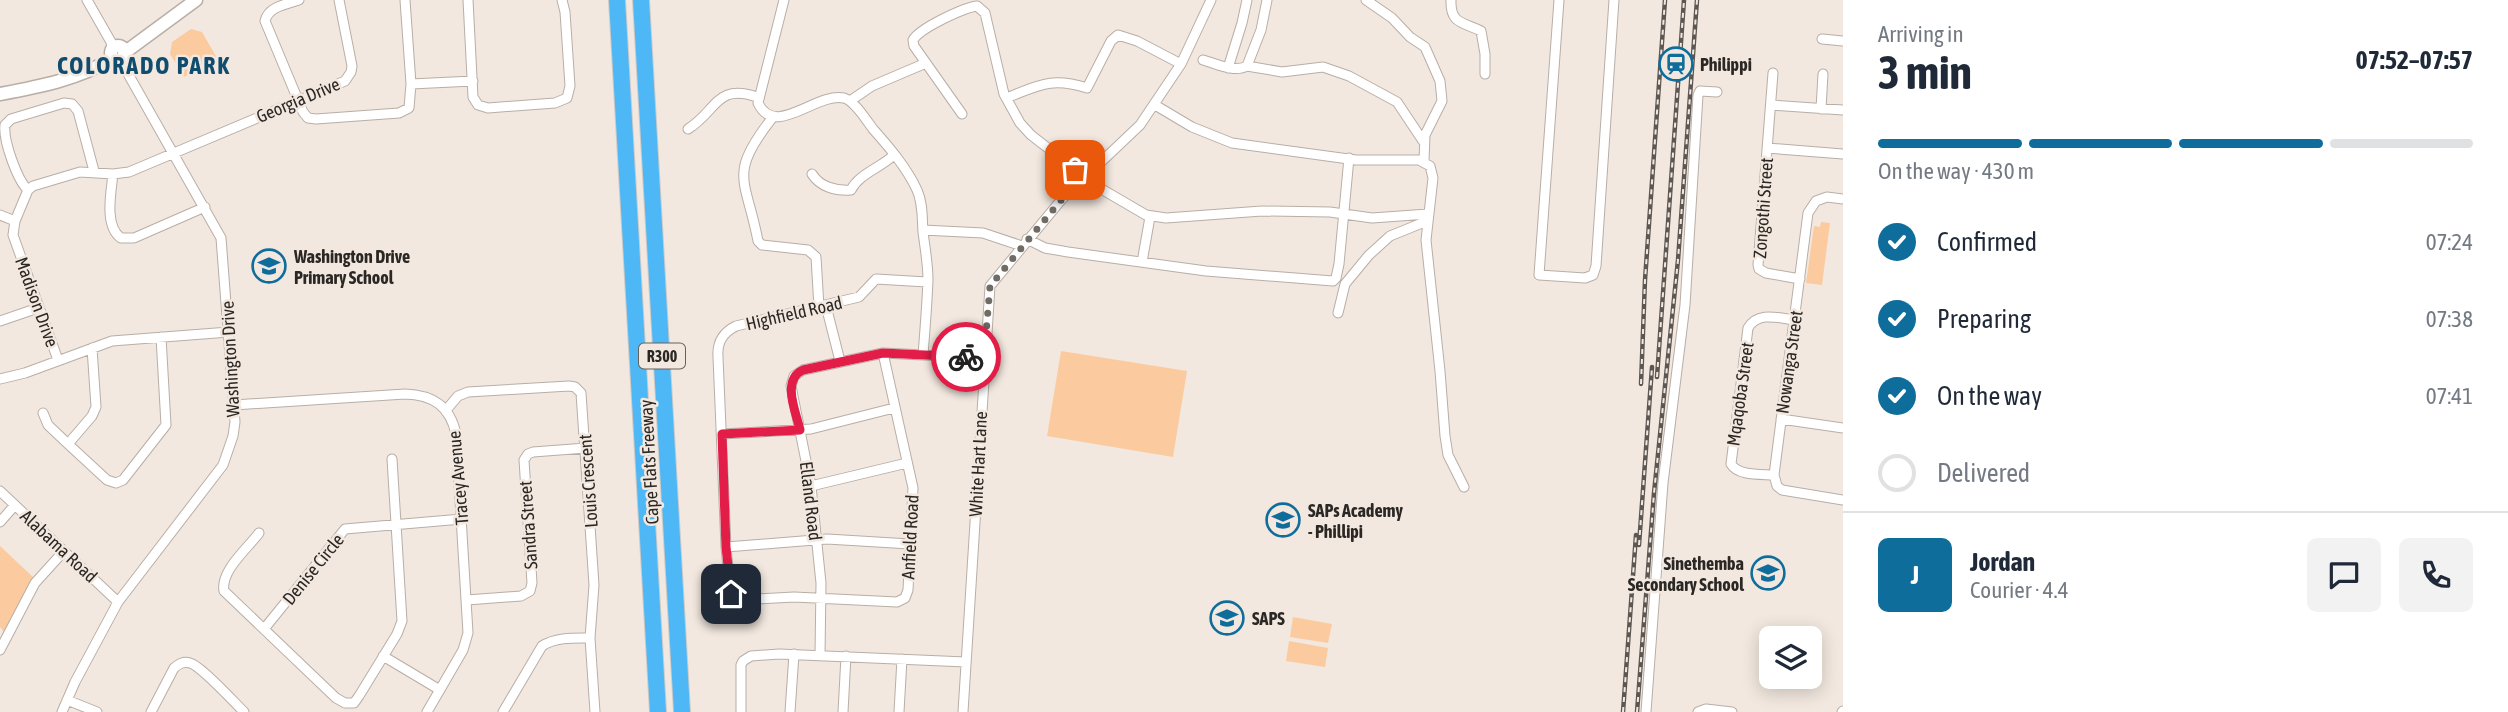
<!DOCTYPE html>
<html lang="en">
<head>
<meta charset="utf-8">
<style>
  :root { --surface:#fff; --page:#f2f2f3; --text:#1f2937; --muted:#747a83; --line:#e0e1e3; --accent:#0f6d9c }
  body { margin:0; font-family:"Asap Condensed",sans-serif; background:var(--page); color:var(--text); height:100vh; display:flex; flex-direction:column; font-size:26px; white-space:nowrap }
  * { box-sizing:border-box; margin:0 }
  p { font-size:23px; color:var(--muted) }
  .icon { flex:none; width:38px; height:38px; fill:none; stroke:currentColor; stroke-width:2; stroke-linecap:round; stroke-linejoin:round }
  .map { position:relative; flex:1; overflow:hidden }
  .sheet { display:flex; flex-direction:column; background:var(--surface); width:665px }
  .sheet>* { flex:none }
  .buttons { position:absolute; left:1759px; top:626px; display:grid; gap:14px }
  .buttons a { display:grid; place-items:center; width:63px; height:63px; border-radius:10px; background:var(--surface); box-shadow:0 4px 18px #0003; font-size:35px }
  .pin { position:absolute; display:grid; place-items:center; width:60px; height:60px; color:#fff; margin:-30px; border-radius:14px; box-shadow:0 4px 10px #0006 }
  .courier { position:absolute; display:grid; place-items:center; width:70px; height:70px; margin:-35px; border:5px solid #e11d48; border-radius:50%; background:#fff; color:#222; box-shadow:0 2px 9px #0007 }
  .summary em { font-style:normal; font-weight:700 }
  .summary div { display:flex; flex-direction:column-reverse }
  .summary { display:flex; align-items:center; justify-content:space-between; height:119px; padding:0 35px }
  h1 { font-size:46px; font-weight:700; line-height:52px }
  .bar { display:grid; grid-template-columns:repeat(4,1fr); gap:10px 7px; align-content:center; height:84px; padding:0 35px }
  .bar i { height:9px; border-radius:5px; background:var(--line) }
  .bar .active { background:var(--accent) }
  .bar p { grid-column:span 4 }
  .line { display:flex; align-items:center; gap:18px; padding:0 35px; border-top:2px solid var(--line) }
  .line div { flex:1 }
  .round { display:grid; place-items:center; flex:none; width:74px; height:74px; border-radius:10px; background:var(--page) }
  ol { padding:0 35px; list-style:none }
  li { display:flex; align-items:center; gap:21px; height:77px }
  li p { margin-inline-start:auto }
  li .icon { padding:7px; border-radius:50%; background:var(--accent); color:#fff; stroke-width:4 }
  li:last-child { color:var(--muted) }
  li i { width:38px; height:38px; border:4px solid var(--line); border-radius:50% }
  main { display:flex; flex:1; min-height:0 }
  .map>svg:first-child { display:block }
  .green { fill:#fbcb9f }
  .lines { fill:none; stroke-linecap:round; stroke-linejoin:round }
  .street-casing { stroke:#b8aea6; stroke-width:11 }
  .secondary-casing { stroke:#b8aea6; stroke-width:15 }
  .highway-casing { stroke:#cccbca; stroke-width:18 }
  .street { stroke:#fff; stroke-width:9 }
  .secondary { stroke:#fff; stroke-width:12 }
  .highway { stroke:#4eb7f5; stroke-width:16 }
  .rail-casing { stroke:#5d5753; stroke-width:4.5 }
  .rail { stroke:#f2e8df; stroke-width:2; stroke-dasharray:5; stroke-linecap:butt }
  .done { stroke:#716b65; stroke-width:7; stroke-dasharray:0 12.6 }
  .route { stroke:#e11d48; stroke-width:9 }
  .labels { text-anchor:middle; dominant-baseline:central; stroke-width:5; stroke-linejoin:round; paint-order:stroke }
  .shield { fill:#f2e8df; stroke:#67615c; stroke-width:2 }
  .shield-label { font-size:16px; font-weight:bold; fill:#2b2724 }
  .poi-label { font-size:18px; font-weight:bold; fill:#2b2724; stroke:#f2e8df; text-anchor:start }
  .street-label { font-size:18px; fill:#2b2724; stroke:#f2e8df }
  .district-label { font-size:24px; font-weight:bold; letter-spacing:2px; fill:#104c6d; stroke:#f2e8df }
</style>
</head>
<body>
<main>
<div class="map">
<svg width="1843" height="712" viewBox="0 0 1843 712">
  <rect width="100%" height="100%" fill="#f2e8df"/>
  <path class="green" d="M191,29L202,32L217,58L184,77L170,54L172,42Z
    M1821,222L1830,223L1822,285L1806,283L1814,226L1820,227Z
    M1061,351L1187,371L1173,457L1047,436Z
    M0,546L33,577L4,632L0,627Z
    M1293,617L1332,624L1328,643L1290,637Z
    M1289,641L1328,648L1325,667L1286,661Z"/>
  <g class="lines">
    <defs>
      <path id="street" d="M87,0L111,42L112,49
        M299,0C286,4 268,7 265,21L303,112L308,118L316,119L399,113L409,108L411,84L405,0
        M468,0L473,97L478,105L488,108L555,103L567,98L570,86L565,12L562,0
        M784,0L758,103C775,139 816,92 844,98C855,101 866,120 873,129C889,147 907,168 917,190C923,203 922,218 923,232C925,248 928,264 928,280C927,305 925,330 923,355
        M1366,0L1392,18L1410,37L1425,47L1440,81L1442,101L1425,135L1424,161
        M1451,0C1450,24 1463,22 1481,31L1485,54V74
        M1559,0L1539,275L1585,278L1593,275L1596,266L1614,0
        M1822,39L1843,41
        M1203,60C1217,64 1234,73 1247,66L1261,30L1267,0
        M1247,66L1282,72L1323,67L1349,76L1397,102L1423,141
        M1228,68L1242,23L1247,0
        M1773,73L1758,265L1759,269L1766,273L1800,279
        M411,84L473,81
        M1006,98C1040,85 1051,77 1087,88L1111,41L1118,35L1137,41L1181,64
        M850,101L872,86L926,63
        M1155,105L1192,127L1232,143L1356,160H1419L1430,166L1433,178L1426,240L1440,371L1445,436L1448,455L1464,487
        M1771,105L1843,110
        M1821,109L1823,74
        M962,114L914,46L913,40C920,28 963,8 977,6L985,13L1004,94L1020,123L1031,135L1098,187L1146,215L1166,218L1262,211L1330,212L1372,218L1428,214
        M773,117C727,175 746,178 758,241L762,245L808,250L816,257L819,307
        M688,129C717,111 716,83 757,97
        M1767,148L1843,154
        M113,174C111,193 104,226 121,238H134L205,207
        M812,174C820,187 836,191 851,190C859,174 880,168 894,155
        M28,190C17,180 3,140 5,125L11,119L64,103L72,104L78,111L94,171
        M1843,199L1827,197L1816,201L1808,213L1774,475L1777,486L1782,490L1843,500
        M0,215L15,221
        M923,230L983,233L1022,246
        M1027,239L1045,248L1068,252L1206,271L1333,281L1336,278L1339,264L1349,158
        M1142,262L1150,217
        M826,306L840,361
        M1338,313L1345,284L1369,255L1390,236L1427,221
        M0,321L38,308
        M92,348L96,407L92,416L68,444L107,480L116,483L123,480L166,425L161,337
        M883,353L913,488L908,590L905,598L897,602L794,597L737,600L730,589L726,547L718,357C717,343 722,333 736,326L859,297L876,279L927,282
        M58,360L13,235L15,221L28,190L33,186L80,172L113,174L129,172L345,81L351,72L352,66L339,0
        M0,379L25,373L112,341L229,332
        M234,405L405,394C433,395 450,406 456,434L468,633L463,650L427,712
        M447,409L458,396L468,392L569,386L575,387L581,393L594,585L590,638L595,712
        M43,413L48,425L68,444
        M1781,419L1843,428
        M722,434L811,429L894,408
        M1774,475C1760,474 1738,476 1731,464L1748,328C1758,311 1778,318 1795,320
        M811,486L907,463
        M0,491L118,602
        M0,522L15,505
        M259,533C248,548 220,571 224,591L336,698L345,703H354L359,696L397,634L402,621L392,459
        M726,547L827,539L910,544
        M467,600L521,596L530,591L532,583L524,460L528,454L533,452L586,448
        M264,629L345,529L462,519
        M0,650L35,583L64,551
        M820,655L821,583L811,486L791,386L794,376L803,370L883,353L984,358
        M383,656L440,690
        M67,700L97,712
        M62,712L75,682L118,602L223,465L233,436L235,422L221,238L123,65L118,60
        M151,712L174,668C179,664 183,661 190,663C201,666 234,702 244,712
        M503,712L542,646C556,637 574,638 590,638
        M741,712V665L743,661L751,656L779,654L966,662
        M790,712L794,654
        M843,712L846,656
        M899,712L902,659
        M963,712L990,286L1062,199L1140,125L1181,64L1211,0
        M1646,712L1663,483L1685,305L1698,95L1700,91L1717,92
        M1698,712L1706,709L1732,712
        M1842,712L1843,711"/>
      <path id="secondary" d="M111 53a7 7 0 1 1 14 0a7 7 0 1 1-14 0Z
        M124,53L196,0
        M0,94C38,87 80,79 113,58"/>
      <path id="highway" d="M617,0L658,712
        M641,0L682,712"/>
    </defs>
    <use href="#street" class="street-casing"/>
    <use href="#secondary" class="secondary-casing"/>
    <use href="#highway" class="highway-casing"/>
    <use href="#street" class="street"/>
    <use href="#secondary" class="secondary"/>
    <use href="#highway" class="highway"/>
    <defs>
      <path id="rail" d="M1657,377L1684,0
        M1641,384L1645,280L1665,0
        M1639,545L1652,367
        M1623,712L1636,535
        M1637,712L1654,493L1678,260L1697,0"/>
    </defs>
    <use href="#rail" class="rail-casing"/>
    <use href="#rail" class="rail"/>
  </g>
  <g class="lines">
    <path class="done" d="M966,357L984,358L990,286L1062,199L1085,178L1075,170"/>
    <path class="route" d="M731,594L726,547L722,434L800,430C796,412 781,380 803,370L883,353L966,357"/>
  </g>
  <defs>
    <symbol id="station-ring" viewBox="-11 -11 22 22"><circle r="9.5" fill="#f2e8df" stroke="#0f6d9c" stroke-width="1.5"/><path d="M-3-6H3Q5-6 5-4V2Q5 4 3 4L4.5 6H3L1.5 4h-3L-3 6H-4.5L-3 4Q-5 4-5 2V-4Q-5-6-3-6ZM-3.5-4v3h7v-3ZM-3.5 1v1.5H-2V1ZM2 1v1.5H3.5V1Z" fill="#0f6d9c"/></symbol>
    <symbol id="school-ring" viewBox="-11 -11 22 22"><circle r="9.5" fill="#f2e8df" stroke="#0f6d9c" stroke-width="1.5"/><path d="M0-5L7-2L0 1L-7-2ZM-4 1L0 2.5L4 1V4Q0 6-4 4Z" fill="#0f6d9c"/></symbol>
    <symbol id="university-ring" viewBox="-11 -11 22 22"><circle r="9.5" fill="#f2e8df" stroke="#0f6d9c" stroke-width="1.5"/><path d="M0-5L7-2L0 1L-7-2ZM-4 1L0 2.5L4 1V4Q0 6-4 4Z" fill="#0f6d9c"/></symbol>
  </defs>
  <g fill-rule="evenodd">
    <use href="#station-ring" x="1657" y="45" width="38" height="38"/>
    <use href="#school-ring" x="250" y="247" width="38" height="38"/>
    <use href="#university-ring" x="1264" y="501" width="38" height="38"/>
    <use href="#school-ring" x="1749" y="554" width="38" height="38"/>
    <use href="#school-ring" x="1208" y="599" width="38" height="38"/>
  </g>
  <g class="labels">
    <rect class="shield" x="639" y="343.5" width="46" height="25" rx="5"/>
    <g class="shield-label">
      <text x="662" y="356">R300</text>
    </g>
    <g class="poi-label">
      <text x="1700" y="64">Philippi</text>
      <text x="294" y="256">Washington Drive<tspan x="294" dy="21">Primary School</tspan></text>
      <text x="1308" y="510">SAPs Academy<tspan x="1308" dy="21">- Phillipi</tspan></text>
      <text x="1744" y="563" text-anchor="end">Sinethemba<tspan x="1744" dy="21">Secondary School</tspan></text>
      <text x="1252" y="618">SAPS</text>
    </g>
    <g class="street-label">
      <text transform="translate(298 100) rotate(-23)">Georgia Drive</text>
      <text transform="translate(1763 208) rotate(-86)">Zongothi Street</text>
      <text transform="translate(37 302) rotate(70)">Madison Drive</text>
      <text transform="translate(794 313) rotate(-13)">Highfield Road</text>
      <text transform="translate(230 359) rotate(-93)">Washington Drive</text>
      <text transform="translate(1789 362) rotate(-82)">Nowanga Street</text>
      <text transform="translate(1740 394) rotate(-82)">Mqaqoba Street</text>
      <text transform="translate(649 462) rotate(-93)">Cape Flats Freeway</text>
      <text transform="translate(978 464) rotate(-87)">White Hart Lane</text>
      <text transform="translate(458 478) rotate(-95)">Tracey Avenue</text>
      <text transform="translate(588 481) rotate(-94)">Louis Crescent</text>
      <text transform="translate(811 501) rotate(83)">Elland Road</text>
      <text transform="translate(528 525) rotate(-94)">Sandra Street</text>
      <text transform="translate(910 537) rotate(-87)">Anfield Road</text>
      <text transform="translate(59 546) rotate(43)">Alabama Road</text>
      <text transform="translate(313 569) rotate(-51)">Denise Circle</text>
    </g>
    <g class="district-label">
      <text x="144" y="65">COLORADO PARK</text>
    </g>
  </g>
</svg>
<div class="buttons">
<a><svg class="icon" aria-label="layers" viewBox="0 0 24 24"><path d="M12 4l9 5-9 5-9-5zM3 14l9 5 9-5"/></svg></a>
</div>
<div class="pin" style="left:1075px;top:170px;background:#ea580c"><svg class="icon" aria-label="bag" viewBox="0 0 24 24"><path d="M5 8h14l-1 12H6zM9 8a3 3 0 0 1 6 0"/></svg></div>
<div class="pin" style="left:731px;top:594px;background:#1f2937"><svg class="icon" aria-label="home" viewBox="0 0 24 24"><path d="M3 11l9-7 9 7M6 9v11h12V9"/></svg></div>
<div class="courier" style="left:966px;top:357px"><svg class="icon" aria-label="bike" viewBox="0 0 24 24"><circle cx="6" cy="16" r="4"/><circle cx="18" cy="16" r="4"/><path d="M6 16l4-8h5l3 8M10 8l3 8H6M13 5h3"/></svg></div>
</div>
<section class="sheet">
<div class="summary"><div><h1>3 min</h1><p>Arriving in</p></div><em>07:52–07:57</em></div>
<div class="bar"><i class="active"></i><i class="active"></i><i class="active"></i><i></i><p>On the way · 430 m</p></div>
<ol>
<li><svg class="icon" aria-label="check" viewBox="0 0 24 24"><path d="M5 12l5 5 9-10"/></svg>Confirmed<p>07:24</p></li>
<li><svg class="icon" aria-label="check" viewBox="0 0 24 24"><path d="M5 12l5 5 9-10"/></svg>Preparing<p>07:38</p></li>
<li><svg class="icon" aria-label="check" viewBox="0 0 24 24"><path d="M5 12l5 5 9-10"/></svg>On the way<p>07:41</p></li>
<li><i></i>Delivered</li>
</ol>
<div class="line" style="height:126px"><b class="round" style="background:var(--accent);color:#fff">J</b><div><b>Jordan</b><p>Courier · 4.4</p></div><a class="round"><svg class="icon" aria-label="chat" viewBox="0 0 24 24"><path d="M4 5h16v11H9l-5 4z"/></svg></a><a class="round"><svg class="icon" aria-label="phone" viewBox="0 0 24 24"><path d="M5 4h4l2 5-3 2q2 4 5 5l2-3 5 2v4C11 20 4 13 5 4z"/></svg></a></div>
</section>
</main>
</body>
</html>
